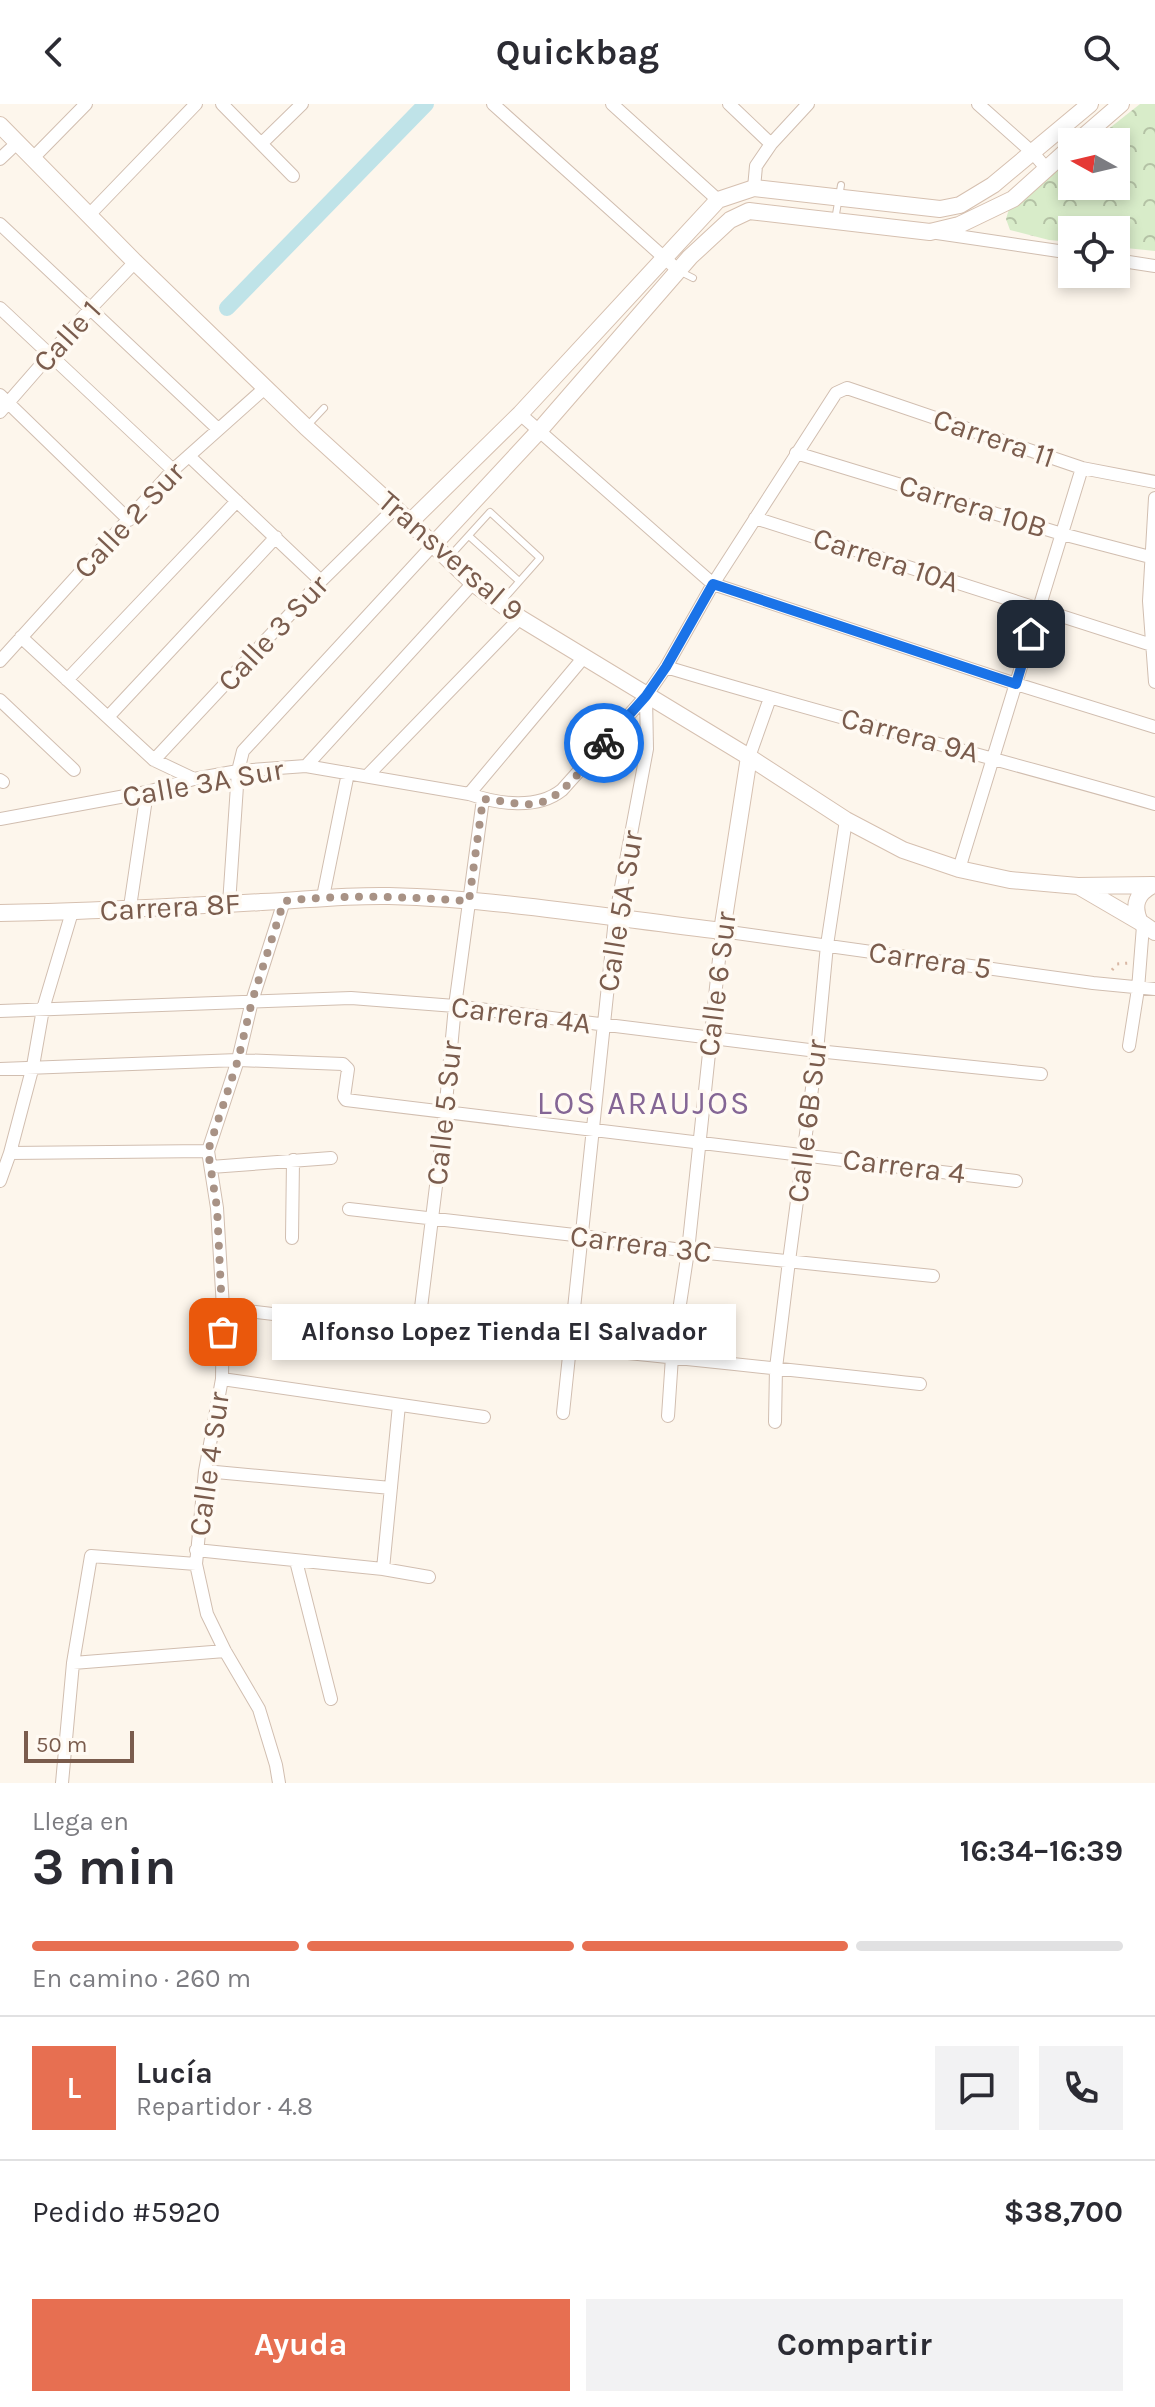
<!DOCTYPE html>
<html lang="es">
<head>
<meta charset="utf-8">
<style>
  :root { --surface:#fff; --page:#f2f2f3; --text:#2b2b33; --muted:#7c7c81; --line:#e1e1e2; --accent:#e76f51 }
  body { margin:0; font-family:Karla,sans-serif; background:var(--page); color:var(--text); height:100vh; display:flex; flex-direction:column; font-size:30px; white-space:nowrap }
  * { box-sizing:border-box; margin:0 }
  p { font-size:26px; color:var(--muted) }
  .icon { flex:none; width:44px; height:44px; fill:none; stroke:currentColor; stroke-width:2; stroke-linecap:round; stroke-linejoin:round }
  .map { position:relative; height:1679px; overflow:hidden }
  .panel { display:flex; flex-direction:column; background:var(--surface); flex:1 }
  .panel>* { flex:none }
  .needle { width:52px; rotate:278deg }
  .buttons { position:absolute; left:1058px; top:24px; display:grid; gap:16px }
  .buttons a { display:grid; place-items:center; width:72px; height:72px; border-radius:0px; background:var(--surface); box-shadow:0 4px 12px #0003; font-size:40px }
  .scale { position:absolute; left:24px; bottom:20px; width:110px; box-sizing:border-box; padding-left:8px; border:4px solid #7a5c4d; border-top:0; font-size:22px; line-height:28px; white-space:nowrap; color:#7a5c4d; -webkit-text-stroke:6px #fffaf3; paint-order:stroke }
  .pin { position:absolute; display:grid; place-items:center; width:68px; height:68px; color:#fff; margin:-34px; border-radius:16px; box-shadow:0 4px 12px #0006 }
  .courier { position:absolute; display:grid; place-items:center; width:80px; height:80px; margin:-40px; border:6px solid #1a73e8; border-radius:50%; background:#fff; color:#222; box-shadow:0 2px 10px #0007 }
  .bubble { position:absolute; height:56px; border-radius:0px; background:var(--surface); box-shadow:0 4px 12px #0003; font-size:26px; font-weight:700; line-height:56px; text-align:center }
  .head em { font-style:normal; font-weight:700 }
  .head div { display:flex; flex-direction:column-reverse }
  .head { display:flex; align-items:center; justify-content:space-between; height:136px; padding:0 32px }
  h1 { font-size:52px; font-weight:700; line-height:60px }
  .bar { display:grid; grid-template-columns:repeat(4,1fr); gap:12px 8px; align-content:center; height:96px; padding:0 32px }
  .bar i { height:10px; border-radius:6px; background:var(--line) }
  .bar .on { background:var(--accent) }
  .bar p { grid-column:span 4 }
  .line { display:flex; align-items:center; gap:20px; padding:0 32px; border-top:2px solid var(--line) }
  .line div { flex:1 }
  .round { display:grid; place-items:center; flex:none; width:84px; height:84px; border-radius:0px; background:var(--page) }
  .button { display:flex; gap:16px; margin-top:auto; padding:16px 32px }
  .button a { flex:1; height:92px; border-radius:0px; background:var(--accent); color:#fff; font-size:32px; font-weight:700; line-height:92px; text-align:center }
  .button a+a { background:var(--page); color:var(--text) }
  header { display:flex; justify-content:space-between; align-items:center; height:104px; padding:0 32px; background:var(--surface); font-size:36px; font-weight:700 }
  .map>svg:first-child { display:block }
  .park { fill:url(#park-crowns) }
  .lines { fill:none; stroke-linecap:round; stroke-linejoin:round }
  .canal { stroke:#bfe3e8; stroke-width:16 }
  .lane-casing { stroke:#d1beb0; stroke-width:8 }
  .street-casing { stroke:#d1beb0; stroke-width:14 }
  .secondary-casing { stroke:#d6c0b0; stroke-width:18 }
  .path { stroke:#d9b8a5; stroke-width:3; stroke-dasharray:2 6; stroke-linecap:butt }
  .lane { stroke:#fff; stroke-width:6 }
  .street { stroke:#fff; stroke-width:12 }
  .secondary { stroke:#fff; stroke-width:16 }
  .done { stroke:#a89285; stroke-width:8; stroke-dasharray:0 14.4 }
  .route { stroke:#1a73e8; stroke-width:10 }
  .labels { text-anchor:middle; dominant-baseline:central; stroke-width:7; stroke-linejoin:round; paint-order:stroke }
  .street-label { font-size:30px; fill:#7a5c4d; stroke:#fffaf3 }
  .neighbourhood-label { font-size:32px; letter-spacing:2px; fill:#846695; stroke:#fffaf3 }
</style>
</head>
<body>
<header><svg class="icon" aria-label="back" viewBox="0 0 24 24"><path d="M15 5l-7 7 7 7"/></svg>Quickbag<svg class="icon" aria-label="search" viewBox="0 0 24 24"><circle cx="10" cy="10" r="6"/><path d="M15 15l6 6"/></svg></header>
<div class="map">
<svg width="1155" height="1679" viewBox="0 0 1155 1679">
  <defs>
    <pattern id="park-crowns" width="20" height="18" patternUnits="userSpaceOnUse" patternTransform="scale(2)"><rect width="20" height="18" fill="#d8ecc9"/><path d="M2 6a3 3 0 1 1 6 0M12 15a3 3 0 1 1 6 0" fill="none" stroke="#b4c2a5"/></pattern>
  </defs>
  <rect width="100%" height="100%" fill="#fdf6ec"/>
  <path class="park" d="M1140,0H1155V147L1116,143V126H1072V138L1049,136L1010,126L1006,115L1009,105L1072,54V82H1116V38H1092Z"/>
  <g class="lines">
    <path class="canal" d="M227,204L426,0"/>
    <defs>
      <path id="lane" d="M835,116L841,81
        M679,167L693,174
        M308,321L324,304
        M469,432L519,477
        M450,452L490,408L540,454L502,497"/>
      <path id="street" d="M222,0L293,72
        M493,0L679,167
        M612,0L718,96
        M729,0L771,40
        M978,0L1033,49L1046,64
        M262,39L302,0
        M33,54L86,0
        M0,55L18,38
        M754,84L756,62L771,40L808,0
        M89,111L196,0
        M0,120L218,325
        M937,129L1072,149
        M1116,156L1155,162
        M0,204L173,366
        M0,291L129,416
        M0,308L89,206L135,158
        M520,310L713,480L1016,580L1155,623
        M796,349L1062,430L1150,453
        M189,352L321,477
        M1155,394L1149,497L1155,578
        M755,414L1155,542
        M21,533L154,656L194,675
        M0,557L173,366L266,283
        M666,563C828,612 992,653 1155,700
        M67,576L237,397
        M0,596L74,666
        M109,612L276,433
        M749,653L770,594
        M154,656L321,477L395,404
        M306,662L473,479
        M367,672L520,514
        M0,676L3,678
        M469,690L584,553
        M0,715L147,688L194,675L238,667L306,662L469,690C498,700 537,706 562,686L646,592L666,563L713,480L836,289L847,284L1082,364L1155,378
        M959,765L1082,364
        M323,793L348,669
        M229,800L238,667L243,647L433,441
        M130,803L147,688
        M0,907L351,894L455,902L817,947L1041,970
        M1129,942L1138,885L1143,822
        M0,965L238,956L343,960L348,965L344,993L346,996L1016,1077
        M10,1049L208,1047
        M211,1063L331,1054
        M0,1077L10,1049L33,962L43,905L72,808
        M349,1105L583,1132L688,1147L933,1172
        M292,1134L293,1056
        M223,1204C455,1233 688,1254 920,1280
        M418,1228L445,1009L455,902L483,695
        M222,1275L484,1313
        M563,1309L615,815L647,645L646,592
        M668,1312L672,1253L688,1147L722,827L1093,879L1155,885
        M775,1318L776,1264L789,1157L817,947L827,841L846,716
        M205,1367L391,1384
        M196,1446L383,1465L429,1473
        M296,1457L331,1595
        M383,1465L399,1301
        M73,1559L225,1547
        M62,1679L73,1559L91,1452L196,1460
        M279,1679L276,1661L259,1605L225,1547L207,1510L196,1460L205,1367L222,1275L223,1204L217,1104L208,1047L238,956L252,897L284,797"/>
      <path id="secondary" d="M0,21L135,158L306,323L395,404L473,479L520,514L749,653L846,716L903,746L959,765L1010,776L1078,782L1152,781
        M1077,38L1121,0
        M410,418L520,310L718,96L754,84L940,105L960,101L993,81L1090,0
        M433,441L539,327L690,153L730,116L749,107L930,128L959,121L1013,95L1072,42
        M1153,781C1137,789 1132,801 1140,818L1155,828
        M1080,783L1140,818
        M0,809C87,808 174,803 262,798C304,796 346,791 389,792C500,795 612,814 722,827L749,653"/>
    </defs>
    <use href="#lane" class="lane-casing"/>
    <use href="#street" class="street-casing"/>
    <use href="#secondary" class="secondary-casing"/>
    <path class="path" d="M1112,866L1117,860L1129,859"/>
    <use href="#lane" class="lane"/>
    <use href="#street" class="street"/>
    <use href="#secondary" class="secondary"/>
  </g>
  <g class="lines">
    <path class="done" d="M223,1228L217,1104L208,1047L238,956L252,897L284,797C346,790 407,793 469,797L483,695C499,696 517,701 533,700C561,698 586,659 604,639"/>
    <path class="route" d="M604,639L646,592L666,563L713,480L1016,580L1031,530"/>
  </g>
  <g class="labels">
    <g class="street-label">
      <text transform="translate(67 232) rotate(-48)">Calle 1</text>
      <text transform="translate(994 334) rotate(19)">Carrera 11</text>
      <text transform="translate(973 402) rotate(17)">Carrera 10B</text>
      <text transform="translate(129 416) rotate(-47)">Calle 2 Sur</text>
      <text transform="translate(451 452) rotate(41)">Transversal 9</text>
      <text transform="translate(886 456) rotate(18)">Carrera 10A</text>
      <text transform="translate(273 529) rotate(-47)">Calle 3 Sur</text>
      <text transform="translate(910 631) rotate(15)">Carrera 9A</text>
      <text transform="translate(203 679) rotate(-10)">Calle 3A Sur</text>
      <text transform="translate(170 803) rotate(-3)">Carrera 8F</text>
      <text transform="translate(620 807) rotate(-81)">Calle 5A Sur</text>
      <text transform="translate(930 856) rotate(8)">Carrera 5</text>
      <text transform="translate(717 880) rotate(-83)">Calle 6 Sur</text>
      <text transform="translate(521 911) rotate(7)">Carrera 4A</text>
      <text transform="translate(444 1009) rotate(-84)">Calle 5 Sur</text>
      <text transform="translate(807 1017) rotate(-83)">Calle 6B Sur</text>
      <text transform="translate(904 1062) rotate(7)">Carrera 4</text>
      <text transform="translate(641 1140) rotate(7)">Carrera 3C</text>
      <text transform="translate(209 1360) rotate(-82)">Calle 4 Sur</text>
    </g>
    <g class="neighbourhood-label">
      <text x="644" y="999">LOS ARAUJOS</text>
    </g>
  </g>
</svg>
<div class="buttons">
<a><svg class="needle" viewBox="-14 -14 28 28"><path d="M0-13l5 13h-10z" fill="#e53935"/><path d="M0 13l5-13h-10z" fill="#7c7c81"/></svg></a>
<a><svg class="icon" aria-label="locate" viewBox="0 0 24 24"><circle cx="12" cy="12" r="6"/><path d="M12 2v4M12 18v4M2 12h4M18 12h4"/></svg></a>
</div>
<div class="scale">50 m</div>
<div class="pin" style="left:223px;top:1228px;background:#ea580c"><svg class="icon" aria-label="bag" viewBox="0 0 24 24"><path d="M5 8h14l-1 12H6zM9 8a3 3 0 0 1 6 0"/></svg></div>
<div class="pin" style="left:1031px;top:530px;background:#1f2937"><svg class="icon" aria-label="home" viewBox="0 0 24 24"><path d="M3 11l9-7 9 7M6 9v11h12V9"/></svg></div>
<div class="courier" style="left:604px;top:639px"><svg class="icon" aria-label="bike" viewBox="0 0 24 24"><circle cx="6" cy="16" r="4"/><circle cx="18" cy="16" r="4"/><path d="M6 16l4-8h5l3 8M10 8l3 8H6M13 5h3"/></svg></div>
<div class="bubble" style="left:272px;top:1200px;width:464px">Alfonso Lopez Tienda El Salvador</div>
</div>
<section class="panel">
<div class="head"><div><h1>3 min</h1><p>Llega en</p></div><em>16:34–16:39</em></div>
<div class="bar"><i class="on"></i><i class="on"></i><i class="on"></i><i></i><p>En camino · 260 m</p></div>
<div class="line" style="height:144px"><b class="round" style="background:var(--accent);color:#fff">L</b><div><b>Lucía</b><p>Repartidor · 4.8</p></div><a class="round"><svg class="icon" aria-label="chat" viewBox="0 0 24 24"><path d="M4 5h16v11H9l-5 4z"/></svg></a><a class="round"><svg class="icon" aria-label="phone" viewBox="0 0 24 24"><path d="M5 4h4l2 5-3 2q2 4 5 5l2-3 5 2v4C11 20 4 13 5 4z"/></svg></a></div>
<div class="line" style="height:104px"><div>Pedido #5920</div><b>$38,700</b></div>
<div class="button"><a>Ayuda</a><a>Compartir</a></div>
</section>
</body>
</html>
